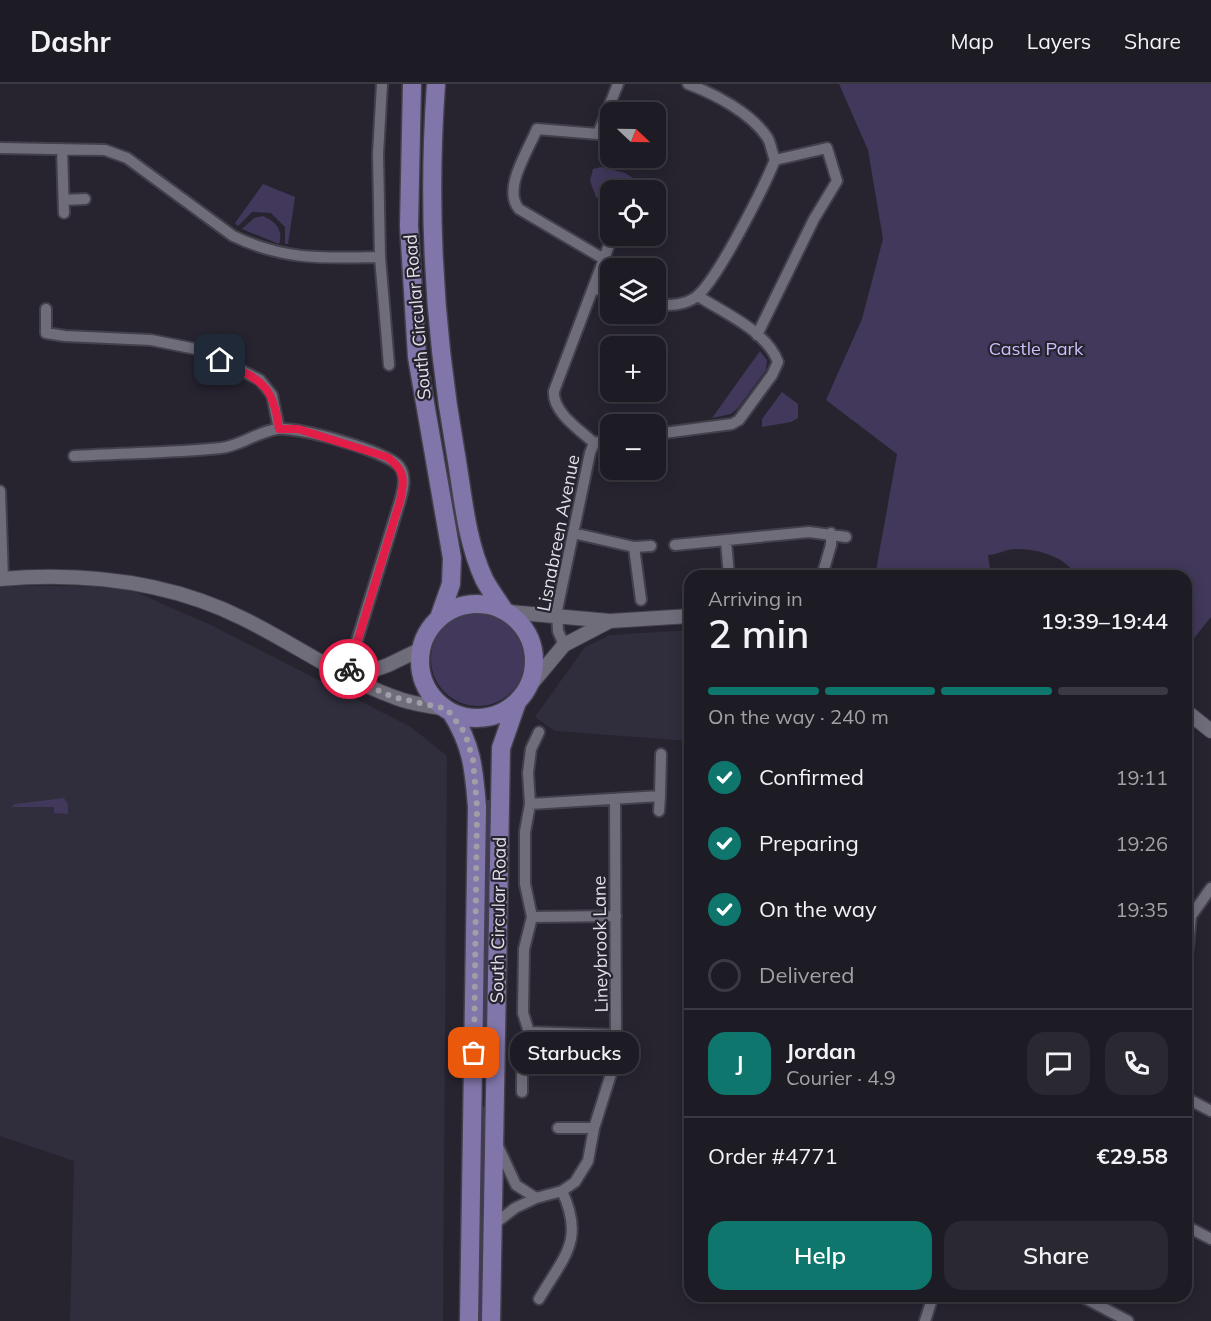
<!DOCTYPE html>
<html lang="en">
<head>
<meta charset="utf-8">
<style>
  :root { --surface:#1d1b24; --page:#2a2831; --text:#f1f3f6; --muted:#a0a1a6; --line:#3b3941; --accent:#0f766e }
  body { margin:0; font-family:Mulish,sans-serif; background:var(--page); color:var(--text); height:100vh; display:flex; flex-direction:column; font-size:22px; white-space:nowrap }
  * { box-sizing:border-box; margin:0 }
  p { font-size:20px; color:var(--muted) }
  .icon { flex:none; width:33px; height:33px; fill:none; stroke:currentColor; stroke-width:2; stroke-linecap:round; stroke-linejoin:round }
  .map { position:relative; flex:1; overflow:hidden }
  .panel { position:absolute; left:684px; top:486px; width:508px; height:732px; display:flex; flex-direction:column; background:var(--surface); border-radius:18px; box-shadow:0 3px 15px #0003,0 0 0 2px var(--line) }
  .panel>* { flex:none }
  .needle { width:39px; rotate:112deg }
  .buttons { position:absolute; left:600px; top:18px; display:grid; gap:12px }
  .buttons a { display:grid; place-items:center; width:66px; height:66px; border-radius:12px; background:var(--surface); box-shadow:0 3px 15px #0003,0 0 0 2px var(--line); font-size:30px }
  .pin { position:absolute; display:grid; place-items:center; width:51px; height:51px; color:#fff; margin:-26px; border-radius:12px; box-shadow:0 3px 9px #0006 }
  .courier { position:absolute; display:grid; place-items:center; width:60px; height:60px; margin:-30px; border:4px solid #e11d48; border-radius:50%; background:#fff; color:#222; box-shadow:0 2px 8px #0007 }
  .bubble { position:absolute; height:42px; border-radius:18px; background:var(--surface); box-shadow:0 3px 15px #0003,0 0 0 2px var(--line); font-size:20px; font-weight:600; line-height:42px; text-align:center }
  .overview em { font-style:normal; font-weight:600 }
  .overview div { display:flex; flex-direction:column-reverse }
  .overview { display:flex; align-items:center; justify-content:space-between; height:102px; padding:0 24px }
  h1 { font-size:39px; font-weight:600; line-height:45px }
  .bar { display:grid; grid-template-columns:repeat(4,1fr); gap:9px 6px; align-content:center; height:72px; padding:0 24px }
  .bar i { height:8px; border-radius:4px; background:var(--line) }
  .bar .selected { background:var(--accent) }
  .bar p { grid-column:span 4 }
  .line { display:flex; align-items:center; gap:15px; padding:0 24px; border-top:2px solid var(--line) }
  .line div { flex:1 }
  .round { display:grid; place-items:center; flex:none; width:63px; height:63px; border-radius:18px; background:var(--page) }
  ol { padding:0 24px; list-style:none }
  li { display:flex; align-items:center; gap:18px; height:66px }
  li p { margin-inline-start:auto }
  li .icon { padding:6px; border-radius:50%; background:var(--accent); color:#fff; stroke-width:4 }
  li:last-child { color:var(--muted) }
  li i { width:33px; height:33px; border:3px solid var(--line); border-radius:50% }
  .cta { display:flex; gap:12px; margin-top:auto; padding:12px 24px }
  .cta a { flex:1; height:69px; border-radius:18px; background:var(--accent); color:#fff; font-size:24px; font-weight:600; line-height:69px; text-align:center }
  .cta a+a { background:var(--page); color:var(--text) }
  header { display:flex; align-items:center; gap:36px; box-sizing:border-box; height:84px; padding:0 30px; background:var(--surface); border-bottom:2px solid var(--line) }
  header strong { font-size:28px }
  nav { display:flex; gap:33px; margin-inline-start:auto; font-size:21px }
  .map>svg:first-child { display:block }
  .built { fill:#302d3d }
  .green { fill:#41385b }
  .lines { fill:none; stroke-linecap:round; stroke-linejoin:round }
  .minor-casing { stroke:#42404a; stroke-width:14 }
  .tertiary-casing { stroke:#42404a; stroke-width:16 }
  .trunk-casing { stroke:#42404a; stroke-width:21 }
  .minor { stroke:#706d7b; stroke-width:10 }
  .tertiary { stroke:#706d7b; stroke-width:14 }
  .trunk { stroke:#8275aa; stroke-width:18 }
  .done { stroke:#a09ea7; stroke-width:6; stroke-dasharray:0 10.8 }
  .route { stroke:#e11d48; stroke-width:8 }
  .labels { text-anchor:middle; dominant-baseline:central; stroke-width:4.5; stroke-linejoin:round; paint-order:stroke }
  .street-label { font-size:18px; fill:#e1e0e7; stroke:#272430 }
  .park-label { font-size:18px; fill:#cdc0fc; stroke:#272430 }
</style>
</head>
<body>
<header>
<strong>Dashr</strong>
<nav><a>Map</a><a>Layers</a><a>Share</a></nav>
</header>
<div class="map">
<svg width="1211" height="1237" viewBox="0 0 1211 1237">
  <rect width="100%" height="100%" fill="#272430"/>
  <path class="built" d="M0,501L124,503L211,541L411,643L447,672L443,1237H70L74,1077L0,1052Z
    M690,546V657L555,647L535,633L585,563L610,551Z"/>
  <path class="green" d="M839,0H1211V533L1187,563L1186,492H1077C1064,472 1039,465 1015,465C1006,465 997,471 988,471L991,492H875L897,370L826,316L862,235L883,155L868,66Z
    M601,83L625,89L636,96L637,106H610V121L596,113L590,97L593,85Z
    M263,100L295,113L288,160H285V143L271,129L252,128L238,142L235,139Z
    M263,132C275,137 284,146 279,160L242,145L254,134Z
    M760,267L767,276L766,286L738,324L731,330L712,334Z
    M782,308L798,320V334L791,338L762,343V335Z
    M431 575a47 47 0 1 1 94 0a47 47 0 1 1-94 0Z
    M64,714L68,720V730L54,729V723H11L15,720Z
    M485,716H493L489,994H480Z
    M480,1023H488L485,1237H477Z"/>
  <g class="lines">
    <defs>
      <path id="minor" d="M0,64L105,66L127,74L233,152C286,177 324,174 380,173L389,281
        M62,65L64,129
        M64,116L85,115
        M380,173L378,70L382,0
        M604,175L612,152
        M594,204L610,210
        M656,221C670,221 683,222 696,213C717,197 764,103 775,76C772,69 771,59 767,53C751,29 715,10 688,0
        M46,225V249L65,252L151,256L201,266L260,296L272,311L279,345
        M757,251L814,135L837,97L827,64L775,76
        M656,350L732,340L739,336L772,291L778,278C767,247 724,229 698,212
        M594,359C580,346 552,328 554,307L604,175L519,125C502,105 528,67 537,45L598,50L618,0
        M74,372C123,369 172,369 221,364C240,362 257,348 277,345C297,342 386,367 399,382C407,392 403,406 400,417L346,592
        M0,407L3,495
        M573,449L634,463L651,462
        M726,457L729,492
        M675,461L809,448L846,453
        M634,463L641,516
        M822,492L831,461V449
        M564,561L558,547L557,526L590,369L594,359L610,355
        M530,720L660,712L661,670
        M659,727L660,712
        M532,833L616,832
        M1186,881L1191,832L1211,804
        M529,948L617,951
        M522,1008V968L529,948L523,929L524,865L532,833L525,800V748L530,720L528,689L531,665L539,648
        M1186,1014L1211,1027
        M558,1044H594
        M536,1114L562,1107L575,1098L588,1077L594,1044L616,974L615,715
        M493,1141L515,1124L536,1114L516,1101L497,1060
        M1186,1142L1211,1155
        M1081,1212L1128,1237
        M539,1215C564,1172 585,1157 562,1107
        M925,1237L933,1212"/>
      <path id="tertiary" d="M0,495C84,488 168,497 244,535C295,560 341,594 394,613C411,620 429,622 447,625
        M509,528L610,537L690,532
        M352,594L388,581L421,565
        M528,604L564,561L608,538
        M1186,627L1211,647"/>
      <path id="trunk" d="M412,0L409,142L417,273L452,474L451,500L439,534
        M436,0C427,125 434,248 456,371C463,412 466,456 484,495C489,505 497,515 503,525
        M420 577a57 57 0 1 1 114 0a57 57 0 1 1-114 0Z
        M451,628C472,661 474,685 477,723L469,1237
        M491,1237L501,664L517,618"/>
    </defs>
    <use href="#minor" class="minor-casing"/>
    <use href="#tertiary" class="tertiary-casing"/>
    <use href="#trunk" class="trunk-casing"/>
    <use href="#minor" class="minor"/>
    <use href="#tertiary" class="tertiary"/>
    <use href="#trunk" class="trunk"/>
  </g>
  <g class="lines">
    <path class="done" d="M349,585L346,592L393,613L447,625L465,649L473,676L477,723L474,969"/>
    <path class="route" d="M220,276C259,296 273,298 279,345H298L387,373C405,386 405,396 400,417L349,585"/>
  </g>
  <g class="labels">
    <g class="street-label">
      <text transform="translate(417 233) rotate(-95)">South Circular Road</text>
      <text transform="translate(558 449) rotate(-79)">Lisnabreen Avenue</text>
      <text transform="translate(498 836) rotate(-89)">South Circular Road</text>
      <text transform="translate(600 860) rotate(-91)">Lineybrook Lane</text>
    </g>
    <g class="park-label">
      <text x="1036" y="264">Castle Park</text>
    </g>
  </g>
</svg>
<div class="buttons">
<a><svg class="needle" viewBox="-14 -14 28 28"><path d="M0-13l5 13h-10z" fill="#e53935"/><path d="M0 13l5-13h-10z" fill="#a0a1a6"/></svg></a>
<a><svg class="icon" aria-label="locate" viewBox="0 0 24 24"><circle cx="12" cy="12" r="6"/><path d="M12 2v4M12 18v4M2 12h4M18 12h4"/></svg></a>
<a><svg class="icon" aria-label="layers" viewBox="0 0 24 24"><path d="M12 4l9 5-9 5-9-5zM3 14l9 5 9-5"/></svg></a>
<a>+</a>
<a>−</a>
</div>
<div class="pin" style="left:474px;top:969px;background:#ea580c"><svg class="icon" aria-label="bag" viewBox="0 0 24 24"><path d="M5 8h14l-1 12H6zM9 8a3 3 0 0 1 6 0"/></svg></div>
<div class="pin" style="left:220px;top:276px;background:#1f2937"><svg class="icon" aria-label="home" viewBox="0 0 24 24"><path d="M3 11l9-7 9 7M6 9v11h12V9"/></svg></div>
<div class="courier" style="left:349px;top:585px"><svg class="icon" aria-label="bike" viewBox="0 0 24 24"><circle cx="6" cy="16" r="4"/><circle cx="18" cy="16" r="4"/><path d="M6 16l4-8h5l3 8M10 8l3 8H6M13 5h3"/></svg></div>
<div class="bubble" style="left:510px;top:948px;width:129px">Starbucks</div>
<section class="panel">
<div class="overview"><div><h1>2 min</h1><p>Arriving in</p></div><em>19:39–19:44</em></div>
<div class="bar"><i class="selected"></i><i class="selected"></i><i class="selected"></i><i></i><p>On the way · 240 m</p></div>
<ol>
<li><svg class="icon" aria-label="check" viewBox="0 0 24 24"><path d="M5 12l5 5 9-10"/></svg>Confirmed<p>19:11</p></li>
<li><svg class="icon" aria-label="check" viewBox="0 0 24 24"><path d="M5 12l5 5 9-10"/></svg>Preparing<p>19:26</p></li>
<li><svg class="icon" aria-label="check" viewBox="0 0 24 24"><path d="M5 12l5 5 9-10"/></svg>On the way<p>19:35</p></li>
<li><i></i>Delivered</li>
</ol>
<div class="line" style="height:108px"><b class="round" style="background:var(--accent);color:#fff">J</b><div><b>Jordan</b><p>Courier · 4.9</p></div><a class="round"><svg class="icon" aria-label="chat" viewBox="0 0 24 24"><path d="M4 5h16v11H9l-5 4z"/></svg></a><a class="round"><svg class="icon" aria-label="phone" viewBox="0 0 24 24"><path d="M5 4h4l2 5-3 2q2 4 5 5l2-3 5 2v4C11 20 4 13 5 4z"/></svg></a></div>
<div class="line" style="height:78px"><div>Order #4771</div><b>€29.58</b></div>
<div class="cta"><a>Help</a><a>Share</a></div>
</section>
</div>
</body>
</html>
